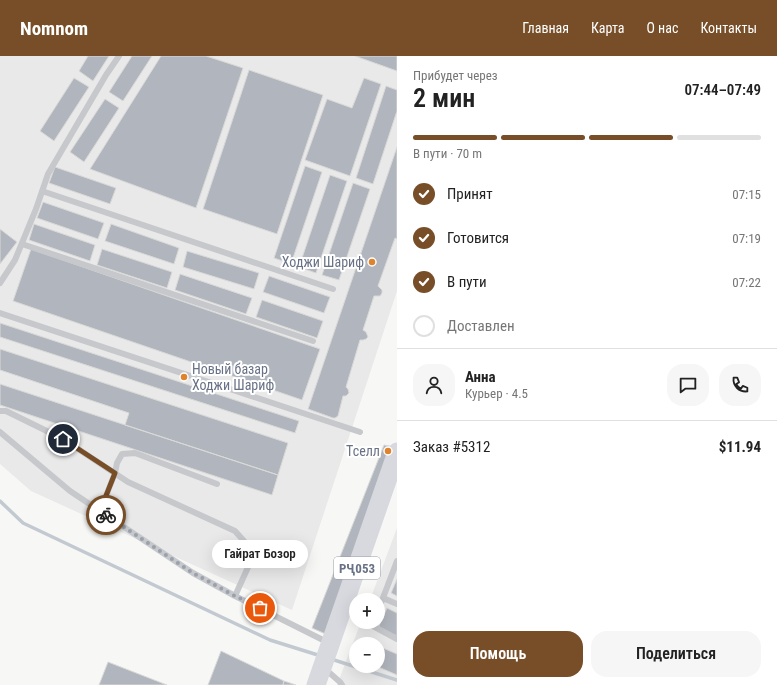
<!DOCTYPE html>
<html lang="ru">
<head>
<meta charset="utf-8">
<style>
  :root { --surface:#fff; --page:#f6f6f6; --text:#222; --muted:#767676; --line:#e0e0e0; --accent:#774e28 }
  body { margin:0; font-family:"Roboto Condensed",sans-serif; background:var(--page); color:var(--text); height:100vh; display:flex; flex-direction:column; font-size:15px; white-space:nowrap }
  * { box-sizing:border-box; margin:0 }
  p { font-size:13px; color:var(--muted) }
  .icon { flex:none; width:22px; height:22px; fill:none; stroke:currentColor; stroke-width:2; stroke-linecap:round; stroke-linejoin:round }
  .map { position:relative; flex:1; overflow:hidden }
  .drawer { display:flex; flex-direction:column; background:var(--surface); width:380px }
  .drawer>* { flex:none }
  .controls { position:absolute; left:349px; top:537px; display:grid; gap:8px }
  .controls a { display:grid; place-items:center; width:36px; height:36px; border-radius:50%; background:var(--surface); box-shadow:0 4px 16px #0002; font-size:20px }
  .pin { position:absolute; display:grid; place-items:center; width:34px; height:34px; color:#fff; margin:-17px; border:2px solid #fff; border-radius:50%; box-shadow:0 1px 4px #0007 }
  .courier { position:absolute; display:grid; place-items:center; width:40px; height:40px; margin:-20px; border:3px solid #774e28; border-radius:50%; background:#fff; color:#222; box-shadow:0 1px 5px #0007 }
  .bubble { position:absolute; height:28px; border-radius:14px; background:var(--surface); box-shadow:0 4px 16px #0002; font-size:13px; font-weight:600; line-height:28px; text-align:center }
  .headline em { font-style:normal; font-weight:600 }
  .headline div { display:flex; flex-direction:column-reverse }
  .headline { display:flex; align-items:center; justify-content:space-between; height:68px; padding:0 16px }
  h1 { font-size:26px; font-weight:600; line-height:30px }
  .bar { display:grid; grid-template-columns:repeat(4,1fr); gap:6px 4px; align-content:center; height:48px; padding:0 16px }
  .bar i { height:5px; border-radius:3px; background:var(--line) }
  .bar .current { background:var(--accent) }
  .bar p { grid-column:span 4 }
  .line { display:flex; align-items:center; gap:10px; padding:0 16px; border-top:1px solid var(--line) }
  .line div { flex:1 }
  .round { display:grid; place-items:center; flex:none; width:42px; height:42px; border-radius:16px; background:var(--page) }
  ol { padding:0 16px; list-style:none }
  li { display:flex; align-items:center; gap:12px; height:44px }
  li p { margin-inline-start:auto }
  li .icon { padding:4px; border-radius:50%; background:var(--accent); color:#fff; stroke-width:4 }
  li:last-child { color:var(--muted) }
  li i { width:22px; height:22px; border:2px solid var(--line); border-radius:50% }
  .cta { display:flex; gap:8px; margin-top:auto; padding:8px 16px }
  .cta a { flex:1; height:46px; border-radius:16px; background:var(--accent); color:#fff; font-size:16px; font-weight:600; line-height:46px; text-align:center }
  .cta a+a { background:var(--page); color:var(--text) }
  header { display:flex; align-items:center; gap:24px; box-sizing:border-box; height:56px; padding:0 20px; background:var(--accent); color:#fff }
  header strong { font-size:19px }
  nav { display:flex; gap:22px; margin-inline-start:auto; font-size:14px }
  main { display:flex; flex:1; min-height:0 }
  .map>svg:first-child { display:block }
  .built { fill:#e8e9e8; fill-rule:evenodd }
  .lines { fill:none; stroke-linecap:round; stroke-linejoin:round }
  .stream { stroke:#c3c9d0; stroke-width:3.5 }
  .building { fill:#b1b5bd; stroke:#d9d9d7 }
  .lane { stroke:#c6c8cc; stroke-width:6 }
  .primary { stroke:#d8d9df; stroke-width:19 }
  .done { stroke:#9aa0ac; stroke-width:4; stroke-dasharray:0 7.2 }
  .route { stroke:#774e28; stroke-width:5 }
  .poi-dot { fill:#de842f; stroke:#fff; stroke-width:1.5 }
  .labels { text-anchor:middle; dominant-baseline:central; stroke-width:4; stroke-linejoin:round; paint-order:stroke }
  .shield { fill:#fff; stroke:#959caa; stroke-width:1 }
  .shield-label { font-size:13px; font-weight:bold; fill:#687185 }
  .poi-label { font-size:14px; fill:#687185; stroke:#fff; text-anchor:end }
</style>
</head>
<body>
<header>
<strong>Nomnom</strong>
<nav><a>Главная</a><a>Карта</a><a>О нас</a><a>Контакты</a></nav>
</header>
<main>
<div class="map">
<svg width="397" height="629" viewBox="0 0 397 629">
  <rect width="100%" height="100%" fill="#f7f8f5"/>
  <path class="built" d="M0,0H397V235L292,554L31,435L0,408Z
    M397,472V629H337L361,566H378V544H370ZM356,588H378V610H356Z"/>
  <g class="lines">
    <path class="stream" d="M0,445L23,467L270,584L321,600
      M331,603L397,624"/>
  </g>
  <path class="building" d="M88,0H109L93,25L79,15Z
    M132,0H152L123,45L109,36Z
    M161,0H206L243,12L196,152L90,113Z
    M355,0H397V15Z
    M249,14L323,39L277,178L203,153Z
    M74,22L89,31L54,85L40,75Z
    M364,22L381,28L350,120L305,104L327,43L352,52Z
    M386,30L397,34V55L373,128L356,122Z
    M105,43L119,52L84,106L70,96Z
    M397,91V183L395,182L378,230L382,234V237L380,240H374L363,274L366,276L368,281L366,283L363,284H360L346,331L348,333L349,337L346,340H343L338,360L335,362H333L308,353Z
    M305,110L322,116L291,208L274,202Z
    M55,111L116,132L110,148L49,127Z
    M330,119L347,125L316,217L299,211Z
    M353,127L370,133L339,224L322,219Z
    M43,146L104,167L98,183L37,162Z
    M34,168L95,189L90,205L29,184Z
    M111,168L179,192L174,208L105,185Z
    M0,173L17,186L0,208Z
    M31,193L320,293L302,344L13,245Z
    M102,193L172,216L167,232L97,209Z
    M187,195L259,217L254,233L183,211Z
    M180,218L252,242L246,258L175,234Z
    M269,220L330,241L324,257L263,236Z
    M262,244L323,265L317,282L256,261Z
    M0,267L299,365L295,377L0,281Z
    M0,293L288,387L278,419L125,369L129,357L0,314Z
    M0,328L278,419L272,439L0,349Z
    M384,389L395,391L330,580L312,572Z
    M397,523V540L391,537Z
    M387,552L397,557V580L378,572Z
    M378,590L397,598V619L376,610H378Z
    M221,595L284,625L283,629H208Z
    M108,606L167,629H99Z
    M284,625L296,629H283Z"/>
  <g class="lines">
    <path class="lane" d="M42,135L333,233
      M22,188L313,285
      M0,227L15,204L36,153L48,118L106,19L119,0
      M0,257L360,376
      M0,355H6L63,383L128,426L235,475L251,493L249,509L235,540
      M0,376L70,435L193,517L235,540L329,587
      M100,455L115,417L117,407L122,398L135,397L217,428
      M383,542L397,548
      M378,555L397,505
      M374,566L373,570L397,583
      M324,612L340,626L342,629"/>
    <path class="primary" d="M316,629L397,396"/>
  </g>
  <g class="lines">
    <path class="done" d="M106,459L193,517L235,540L260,552"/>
    <path class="route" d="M63,383L115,417L100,455L106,459"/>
  </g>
  <g class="poi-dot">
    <circle cx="372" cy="206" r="4"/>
    <circle cx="184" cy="321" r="4"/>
    <circle cx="388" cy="395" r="4"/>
  </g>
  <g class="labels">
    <rect class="shield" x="334" y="501" width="46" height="22" rx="3"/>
    <g class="shield-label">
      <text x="357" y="512">РҶ053</text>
    </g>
    <g class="poi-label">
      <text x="364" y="206">Ходжи Шариф</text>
      <text x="192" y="313" text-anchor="start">Новый базар<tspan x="192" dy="16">Ходжи Шариф</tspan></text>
      <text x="380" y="395">Тселл</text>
    </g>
  </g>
</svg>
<div class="controls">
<a>+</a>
<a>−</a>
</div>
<div class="pin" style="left:260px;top:552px;background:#ea580c"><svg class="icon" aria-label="bag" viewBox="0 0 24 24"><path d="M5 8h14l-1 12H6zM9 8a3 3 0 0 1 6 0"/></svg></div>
<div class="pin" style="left:63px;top:383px;background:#1f2937"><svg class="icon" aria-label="home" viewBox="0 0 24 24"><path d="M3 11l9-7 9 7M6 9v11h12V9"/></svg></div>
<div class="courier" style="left:106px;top:459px"><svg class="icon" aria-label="bike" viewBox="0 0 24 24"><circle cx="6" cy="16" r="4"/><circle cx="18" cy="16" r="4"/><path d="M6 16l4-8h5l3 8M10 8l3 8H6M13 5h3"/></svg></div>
<div class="bubble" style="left:212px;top:484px;width:96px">Гайрат Бозор</div>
</div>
<section class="drawer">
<div class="headline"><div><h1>2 мин</h1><p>Прибудет через</p></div><em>07:44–07:49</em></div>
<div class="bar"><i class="current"></i><i class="current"></i><i class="current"></i><i></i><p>В пути · 70 m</p></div>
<ol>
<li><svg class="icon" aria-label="check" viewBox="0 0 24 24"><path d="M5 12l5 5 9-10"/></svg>Принят<p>07:15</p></li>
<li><svg class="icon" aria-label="check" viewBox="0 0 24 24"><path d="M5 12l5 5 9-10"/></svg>Готовится<p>07:19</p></li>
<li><svg class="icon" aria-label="check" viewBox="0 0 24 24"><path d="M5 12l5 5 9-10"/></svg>В пути<p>07:22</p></li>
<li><i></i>Доставлен</li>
</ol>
<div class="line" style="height:72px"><a class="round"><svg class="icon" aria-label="person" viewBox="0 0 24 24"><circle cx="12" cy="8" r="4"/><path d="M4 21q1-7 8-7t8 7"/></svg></a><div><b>Анна</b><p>Курьер · 4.5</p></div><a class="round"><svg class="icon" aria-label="chat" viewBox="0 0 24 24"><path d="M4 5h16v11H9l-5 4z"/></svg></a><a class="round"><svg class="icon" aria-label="phone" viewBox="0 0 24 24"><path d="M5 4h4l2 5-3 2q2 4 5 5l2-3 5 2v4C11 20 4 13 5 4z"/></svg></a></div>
<div class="line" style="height:52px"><div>Заказ #5312</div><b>$11.94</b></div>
<div class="cta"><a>Помощь</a><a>Поделиться</a></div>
</section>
</main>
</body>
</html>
